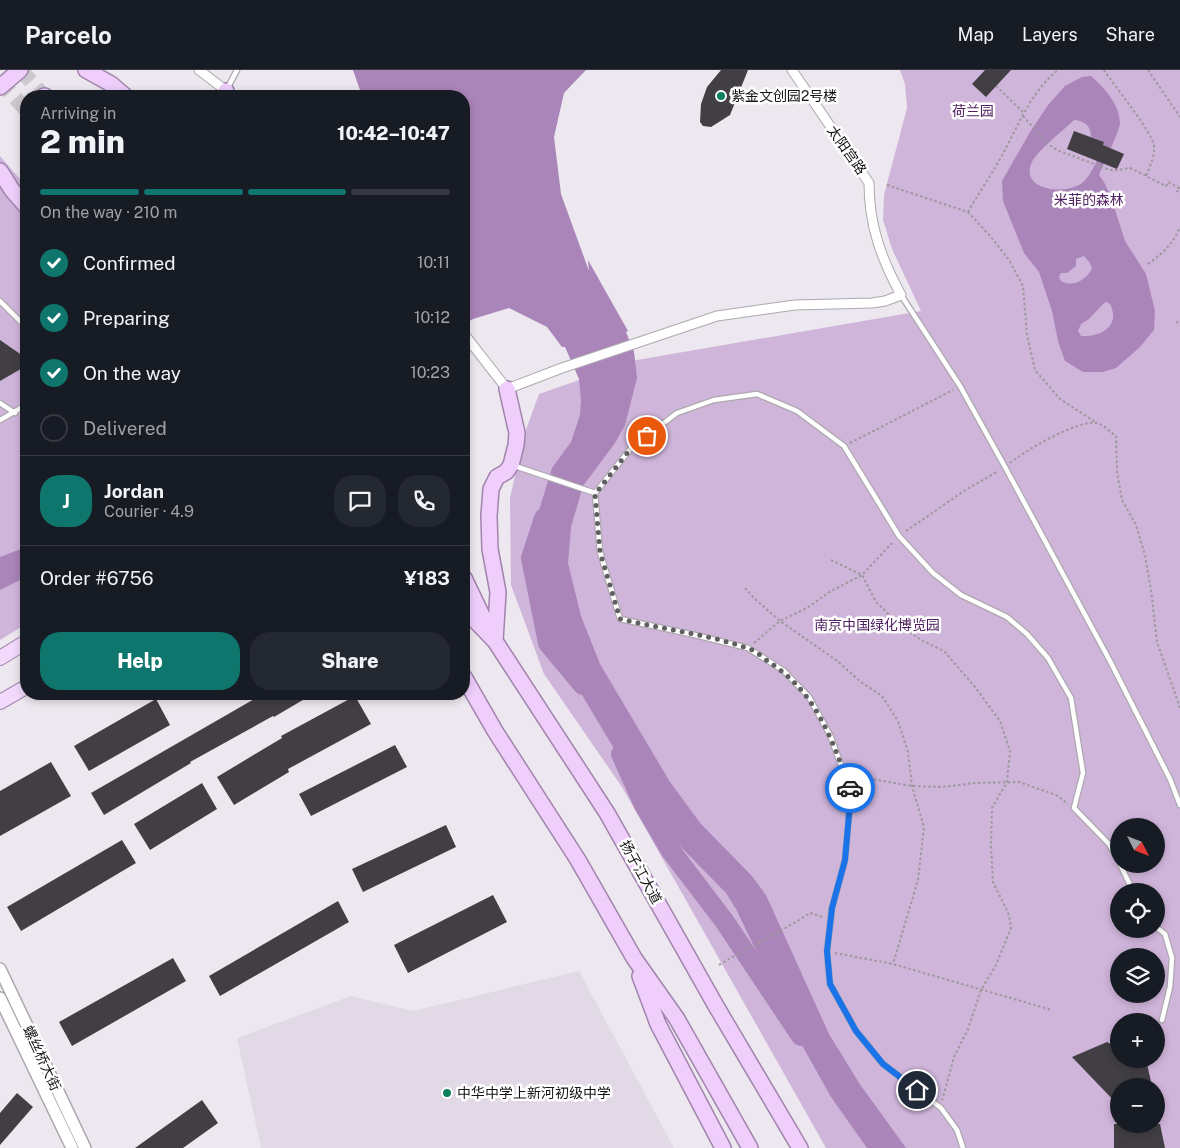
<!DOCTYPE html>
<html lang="en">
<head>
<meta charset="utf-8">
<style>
  :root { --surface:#171b24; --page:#242831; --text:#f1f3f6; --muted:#9ea1a6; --line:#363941; --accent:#0f766e }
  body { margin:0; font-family:"Public Sans","Noto Sans SC",sans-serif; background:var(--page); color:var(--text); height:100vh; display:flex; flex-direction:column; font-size:19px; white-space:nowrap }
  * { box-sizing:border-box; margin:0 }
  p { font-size:16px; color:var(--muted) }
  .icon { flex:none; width:28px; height:28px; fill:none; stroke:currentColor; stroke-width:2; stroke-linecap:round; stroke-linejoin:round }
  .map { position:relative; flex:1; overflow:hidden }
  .drawer { position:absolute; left:20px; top:20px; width:450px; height:610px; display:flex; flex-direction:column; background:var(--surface); border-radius:20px; box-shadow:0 2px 8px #0003 }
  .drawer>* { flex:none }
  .needle { width:32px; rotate:132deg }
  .controls { position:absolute; left:1110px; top:748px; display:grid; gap:10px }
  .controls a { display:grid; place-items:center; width:55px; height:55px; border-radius:50%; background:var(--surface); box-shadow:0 2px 8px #0003; font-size:25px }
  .pin { position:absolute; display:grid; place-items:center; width:42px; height:42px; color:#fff; margin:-21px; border:2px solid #fff; border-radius:50%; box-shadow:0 1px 5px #0007 }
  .courier { position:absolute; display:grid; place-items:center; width:50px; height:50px; margin:-25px; border:4px solid #1a73e8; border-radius:50%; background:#fff; color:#222; box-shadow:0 1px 6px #0007 }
  .headline em { font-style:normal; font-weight:800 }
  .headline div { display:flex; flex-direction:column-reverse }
  .headline { display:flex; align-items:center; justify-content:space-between; height:85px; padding:0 20px }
  h1 { font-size:32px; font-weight:800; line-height:38px }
  .bar { display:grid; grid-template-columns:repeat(4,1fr); gap:8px 5px; align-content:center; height:60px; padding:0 20px }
  .bar i { height:6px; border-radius:4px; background:var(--line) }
  .bar .selected { background:var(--accent) }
  .bar p { grid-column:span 4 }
  .line { display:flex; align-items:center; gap:12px; padding:0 20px; border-top:1px solid var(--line) }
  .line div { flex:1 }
  .round { display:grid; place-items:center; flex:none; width:52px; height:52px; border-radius:20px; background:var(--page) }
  ol { padding:0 20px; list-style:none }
  li { display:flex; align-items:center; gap:15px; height:55px }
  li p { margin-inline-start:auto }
  li .icon { padding:5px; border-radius:50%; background:var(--accent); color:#fff; stroke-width:4 }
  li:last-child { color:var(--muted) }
  li i { width:28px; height:28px; border:2px solid var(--line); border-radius:50% }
  .button { display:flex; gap:10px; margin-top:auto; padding:10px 20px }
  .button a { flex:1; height:58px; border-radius:20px; background:var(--accent); color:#fff; font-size:20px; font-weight:800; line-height:58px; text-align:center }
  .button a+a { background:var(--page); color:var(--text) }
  header { display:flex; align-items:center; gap:30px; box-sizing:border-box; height:70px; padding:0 25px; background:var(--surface); border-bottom:1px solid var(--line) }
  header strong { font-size:24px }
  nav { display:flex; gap:28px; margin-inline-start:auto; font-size:18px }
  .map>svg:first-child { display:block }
  .built { fill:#e2d9e6 }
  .green { fill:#cfb5da; fill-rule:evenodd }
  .water { fill:#aa85b9; fill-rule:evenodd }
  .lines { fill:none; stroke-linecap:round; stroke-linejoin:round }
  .river { stroke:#aa85b9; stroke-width:20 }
  .building { fill:#423f44 }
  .trunk-tunnel { stroke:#cdc8ce; stroke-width:15; stroke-dasharray:15 8; stroke-linecap:butt }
  .service-casing { stroke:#ada8ae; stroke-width:7 }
  .minor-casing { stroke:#ada8ae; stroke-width:11 }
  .tertiary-casing { stroke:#ada8ae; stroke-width:14 }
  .primary-casing { stroke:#a084ac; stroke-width:16 }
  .trunk-casing { stroke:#a084ac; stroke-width:18 }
  .path { stroke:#9c989d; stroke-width:2; stroke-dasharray:2.5 2.5; stroke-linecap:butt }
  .service { stroke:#fff; stroke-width:4.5 }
  .minor { stroke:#fff; stroke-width:9 }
  .tertiary { stroke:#fff; stroke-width:11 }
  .primary { stroke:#f3dafd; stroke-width:14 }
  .trunk { stroke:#efcefc; stroke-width:15 }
  .done { stroke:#615e62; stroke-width:5; stroke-dasharray:0 9 }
  .route { stroke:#1a73e8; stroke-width:6 }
  .poi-dot { fill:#0e815f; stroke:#fff; stroke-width:2 }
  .labels { text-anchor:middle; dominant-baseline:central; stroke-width:5; stroke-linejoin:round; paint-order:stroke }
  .poi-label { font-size:14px; fill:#151316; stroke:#fff; text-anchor:start }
  .park-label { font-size:14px; fill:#4f205f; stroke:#fff }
  .street-label { font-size:14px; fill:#151316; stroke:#fff }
</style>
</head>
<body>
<header>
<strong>Parcelo</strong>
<nav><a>Map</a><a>Layers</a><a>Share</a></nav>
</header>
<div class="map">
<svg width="1180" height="1078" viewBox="0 0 1180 1078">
  <rect width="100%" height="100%" fill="#ede8ef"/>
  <path class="built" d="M579,901L674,1078H261L237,968L351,926L413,941Z"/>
  <path class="green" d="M900,0H1180V1078H826L622,717L544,604L511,515L510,428L524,365L539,324L637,290L921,241L892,179L883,150L884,125L907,38L905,14ZM1119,756H1156V794H1119ZM1119,821H1156V859H1119ZM1119,886H1156V924H1119ZM1119,951H1156V989H1119ZM1119,1016H1156V1054H1119Z
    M0,86L26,116V554L0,570Z"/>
  <path class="water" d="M353,0H586L564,23L554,67L561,124L589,201L588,190L628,261L626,262L634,282L637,308L625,355L615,373L583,416L571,457L568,493L581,546L600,594L670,712L701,754L751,805L766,825L829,964L859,1013L906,1078H867L831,1027L798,968L736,839L726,823L676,772L643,727L570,605L549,551L535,488L537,447L552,398L571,372L580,345L581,331L579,309L565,277H562L547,257L509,238L473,249L464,254V26H362Z
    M1091,6C1104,17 1120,35 1120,53C1120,60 1103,95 1099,105L1104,112L1111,127L1125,171L1146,204L1155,241L1154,260L1140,277L1116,298L1103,302H1083L1065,291L1058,271L1052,241L1039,202L1024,183L1003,131L1002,111L1030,62L1048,35L1065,16L1082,7ZM1074,50C1085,51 1091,56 1091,67L1104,72C1098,86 1094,103 1082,113C1067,125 1021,121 1031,94C1036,81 1063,61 1074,50ZM1084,186L1090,193L1092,198C1087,210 1071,219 1060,210L1059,206L1061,203H1067L1076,196V189ZM1106,232L1110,234C1121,256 1101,267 1081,266L1078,261L1081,254L1089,249L1104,233Z
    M26,477V507L0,520V487Z"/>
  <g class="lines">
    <path class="river" d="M544,448L531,488L548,573L583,615
      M621,684L644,735L671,781L725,852L801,966"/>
  </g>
  <path class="building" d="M721,0H748L730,45L711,57L703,56L700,52L701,34L707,17Z
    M985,0H1011L986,27L972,14Z
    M1074,61L1104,72L1103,75L1124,84L1117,99L1067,79Z
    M0,270L26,288V296L0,311Z
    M263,624H313L274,647L273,646L190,692L191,693L104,745L91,723Z
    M355,626L371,654L288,699L289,702L234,735L217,707L282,668L281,666Z
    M156,629L170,655L89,701L74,676Z
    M395,675L407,697L311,746L299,724Z
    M51,692L71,726L0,766V721Z
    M202,713L217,739L150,780L134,754Z
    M446,755L456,777L363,822L352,799Z
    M122,770L136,793L21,861L7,837Z
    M493,825L507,852L408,903L394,875Z
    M338,831L349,852L220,926L209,906Z
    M173,888L186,911L72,976L59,952Z
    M1107,972L1119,978V989H1138L1147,994L1152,1016H1119V1036L1072,987Z
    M17,1023L33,1037L0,1075V1043Z
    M202,1030L218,1053L183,1078H135Z
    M1114,1054H1160L1165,1078H1114Z"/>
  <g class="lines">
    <path class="trunk-tunnel" d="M21,0L44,26
      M0,11L26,40"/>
    <defs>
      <path id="service" d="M227,19L237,0
        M901,225L960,316L1005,397L1110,591L1170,709L1180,735
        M0,231L26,257
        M0,333L15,343
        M0,350L26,335
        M515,396L595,423
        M1120,794L1133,821
        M1156,857L1165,864L1172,888L1170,917L1162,950
        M963,1078L957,1060L941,1038L883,994L856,961L830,914L827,881L832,838L845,790L851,722L830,665L809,627L784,601L748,578L695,565L620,549L600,482L595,423L632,377L677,343L714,330L757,324L797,341L844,376L899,466L933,503L961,525L1007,547L1027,564L1048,588L1071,628L1083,703L1074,738L1109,774L1119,791"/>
      <path id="minor" d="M199,0L233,26
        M464,264L507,319L562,298L717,246L795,235L872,233L885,231L901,225C881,188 869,155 869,113L792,0"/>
      <path id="tertiary" d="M0,899L85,1078
        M0,928L72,1078"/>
      <path id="primary" d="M0,588L26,572
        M0,632L26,617"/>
      <path id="trunk" d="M86,0L111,14L125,26
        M0,17L20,0
        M44,26H45
        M223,26L226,21
        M0,101L12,120L26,136
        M464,508L488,558
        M464,539L495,571L607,743L716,936L800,1078
        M495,571L498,522L490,479L489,446L491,419L497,407L506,402L511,395L516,375L517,363L507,319
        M464,607L495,661L578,790L634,888L677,949L750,1078
        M640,906L658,954L723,1078"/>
    </defs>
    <use href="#service" class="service-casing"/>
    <use href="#minor" class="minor-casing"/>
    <use href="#tertiary" class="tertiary-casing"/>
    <use href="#primary" class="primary-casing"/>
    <use href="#trunk" class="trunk-casing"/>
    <path class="path" d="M1104,0C1114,16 1152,61 1154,76C1155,87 1150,96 1146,106L1166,116L1168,112L1179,118L1177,121L1180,123
      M1148,0L1180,47
      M996,16L1024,43
      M1023,46L1048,74L1057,80L1110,100H1118L1130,98L1147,106
      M887,115L968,142L991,167L1009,190L1023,216L1027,265L1035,300L1060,329L1097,353
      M968,142C978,124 990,107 1000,89C1017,59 1030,22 1058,0
      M1148,194C1163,183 1173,174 1180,157
      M1176,253L1180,250
      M850,373L953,320
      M1010,393C1024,381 1079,349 1097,353C1103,354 1110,362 1116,366L1117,402L1122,430L1136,455L1145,485L1151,520L1157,572L1180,638
      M906,461L964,421L998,401
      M831,490L862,505L876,532L903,558L923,571L944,581L975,617L1000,651L1010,681L1007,712L992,738L991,777L993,812L1009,845L1011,858L996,895L981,920L968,959L954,987L942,1031
      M745,518L755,529L780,551L836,590L861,612L882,626L898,651L908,682L912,716L924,757L918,810L893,894
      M754,573L780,551L807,538L831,521L862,505L894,471
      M854,706L912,716L942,717L975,713L1019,712L1056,725L1068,734
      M835,883L893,894L1052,940
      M719,895C749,877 781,862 810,843L823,847"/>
    <use href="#service" class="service"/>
    <use href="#minor" class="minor"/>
    <use href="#tertiary" class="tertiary"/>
    <use href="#primary" class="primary"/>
    <use href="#trunk" class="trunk"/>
  </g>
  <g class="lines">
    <path class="done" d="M647,366L632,377L595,424L600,482L620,549C662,559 706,564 747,578C755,580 762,587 769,592C817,623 831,668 850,718"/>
    <path class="route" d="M850,718L851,722L845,790L832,838L827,881L830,914L856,961L883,994L917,1020"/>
  </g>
  <g class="poi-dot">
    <circle cx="721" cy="26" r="5"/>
    <circle cx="447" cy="1023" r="5"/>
  </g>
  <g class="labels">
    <g class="poi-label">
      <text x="731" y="26">紫金文创园2号楼</text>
      <text x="457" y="1023">中华中学上新河初级中学</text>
    </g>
    <g class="park-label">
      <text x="973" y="41">荷兰园</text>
      <text x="1089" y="130">米菲的森林</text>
      <text x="877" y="555">南京中国绿化博览园</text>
    </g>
    <g class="street-label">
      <text transform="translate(847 80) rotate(55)">太阳宫路</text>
      <text transform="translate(641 802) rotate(61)">扬子江大道</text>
      <text transform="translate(42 988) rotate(65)">螺丝桥大街</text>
    </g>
  </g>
</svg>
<div class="controls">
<a><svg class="needle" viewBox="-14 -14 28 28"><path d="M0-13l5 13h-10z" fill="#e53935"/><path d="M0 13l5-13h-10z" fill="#9ea1a6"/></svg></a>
<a><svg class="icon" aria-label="locate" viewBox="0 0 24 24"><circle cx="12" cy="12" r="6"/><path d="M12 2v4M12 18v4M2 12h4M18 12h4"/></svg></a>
<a><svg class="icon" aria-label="layers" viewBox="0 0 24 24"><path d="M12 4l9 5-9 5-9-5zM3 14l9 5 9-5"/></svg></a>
<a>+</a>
<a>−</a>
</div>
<div class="pin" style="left:647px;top:366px;background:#ea580c"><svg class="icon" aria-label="bag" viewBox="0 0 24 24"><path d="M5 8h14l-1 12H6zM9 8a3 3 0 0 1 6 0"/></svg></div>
<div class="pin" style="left:917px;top:1020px;background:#1f2937"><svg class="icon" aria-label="home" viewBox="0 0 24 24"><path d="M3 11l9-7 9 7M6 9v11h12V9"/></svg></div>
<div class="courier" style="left:850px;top:718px"><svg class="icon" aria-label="car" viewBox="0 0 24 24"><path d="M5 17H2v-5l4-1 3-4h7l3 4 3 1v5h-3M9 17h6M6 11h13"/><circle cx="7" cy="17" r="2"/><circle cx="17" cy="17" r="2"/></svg></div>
<section class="drawer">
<div class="headline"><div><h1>2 min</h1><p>Arriving in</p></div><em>10:42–10:47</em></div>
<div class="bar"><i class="selected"></i><i class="selected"></i><i class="selected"></i><i></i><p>On the way · 210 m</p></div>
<ol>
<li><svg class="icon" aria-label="check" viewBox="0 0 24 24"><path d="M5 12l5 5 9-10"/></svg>Confirmed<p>10:11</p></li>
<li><svg class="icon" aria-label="check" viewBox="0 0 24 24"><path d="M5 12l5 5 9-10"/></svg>Preparing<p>10:12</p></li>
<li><svg class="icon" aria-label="check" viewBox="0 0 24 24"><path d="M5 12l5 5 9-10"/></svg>On the way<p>10:23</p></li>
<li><i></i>Delivered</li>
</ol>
<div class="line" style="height:90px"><b class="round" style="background:var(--accent);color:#fff">J</b><div><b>Jordan</b><p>Courier · 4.9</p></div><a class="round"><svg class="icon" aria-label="chat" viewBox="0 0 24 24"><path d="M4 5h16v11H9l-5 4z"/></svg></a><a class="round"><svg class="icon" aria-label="phone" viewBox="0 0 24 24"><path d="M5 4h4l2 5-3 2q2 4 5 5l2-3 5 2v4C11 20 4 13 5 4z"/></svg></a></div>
<div class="line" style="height:65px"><div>Order #6756</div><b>¥183</b></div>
<div class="button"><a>Help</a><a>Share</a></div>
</section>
</div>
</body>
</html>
